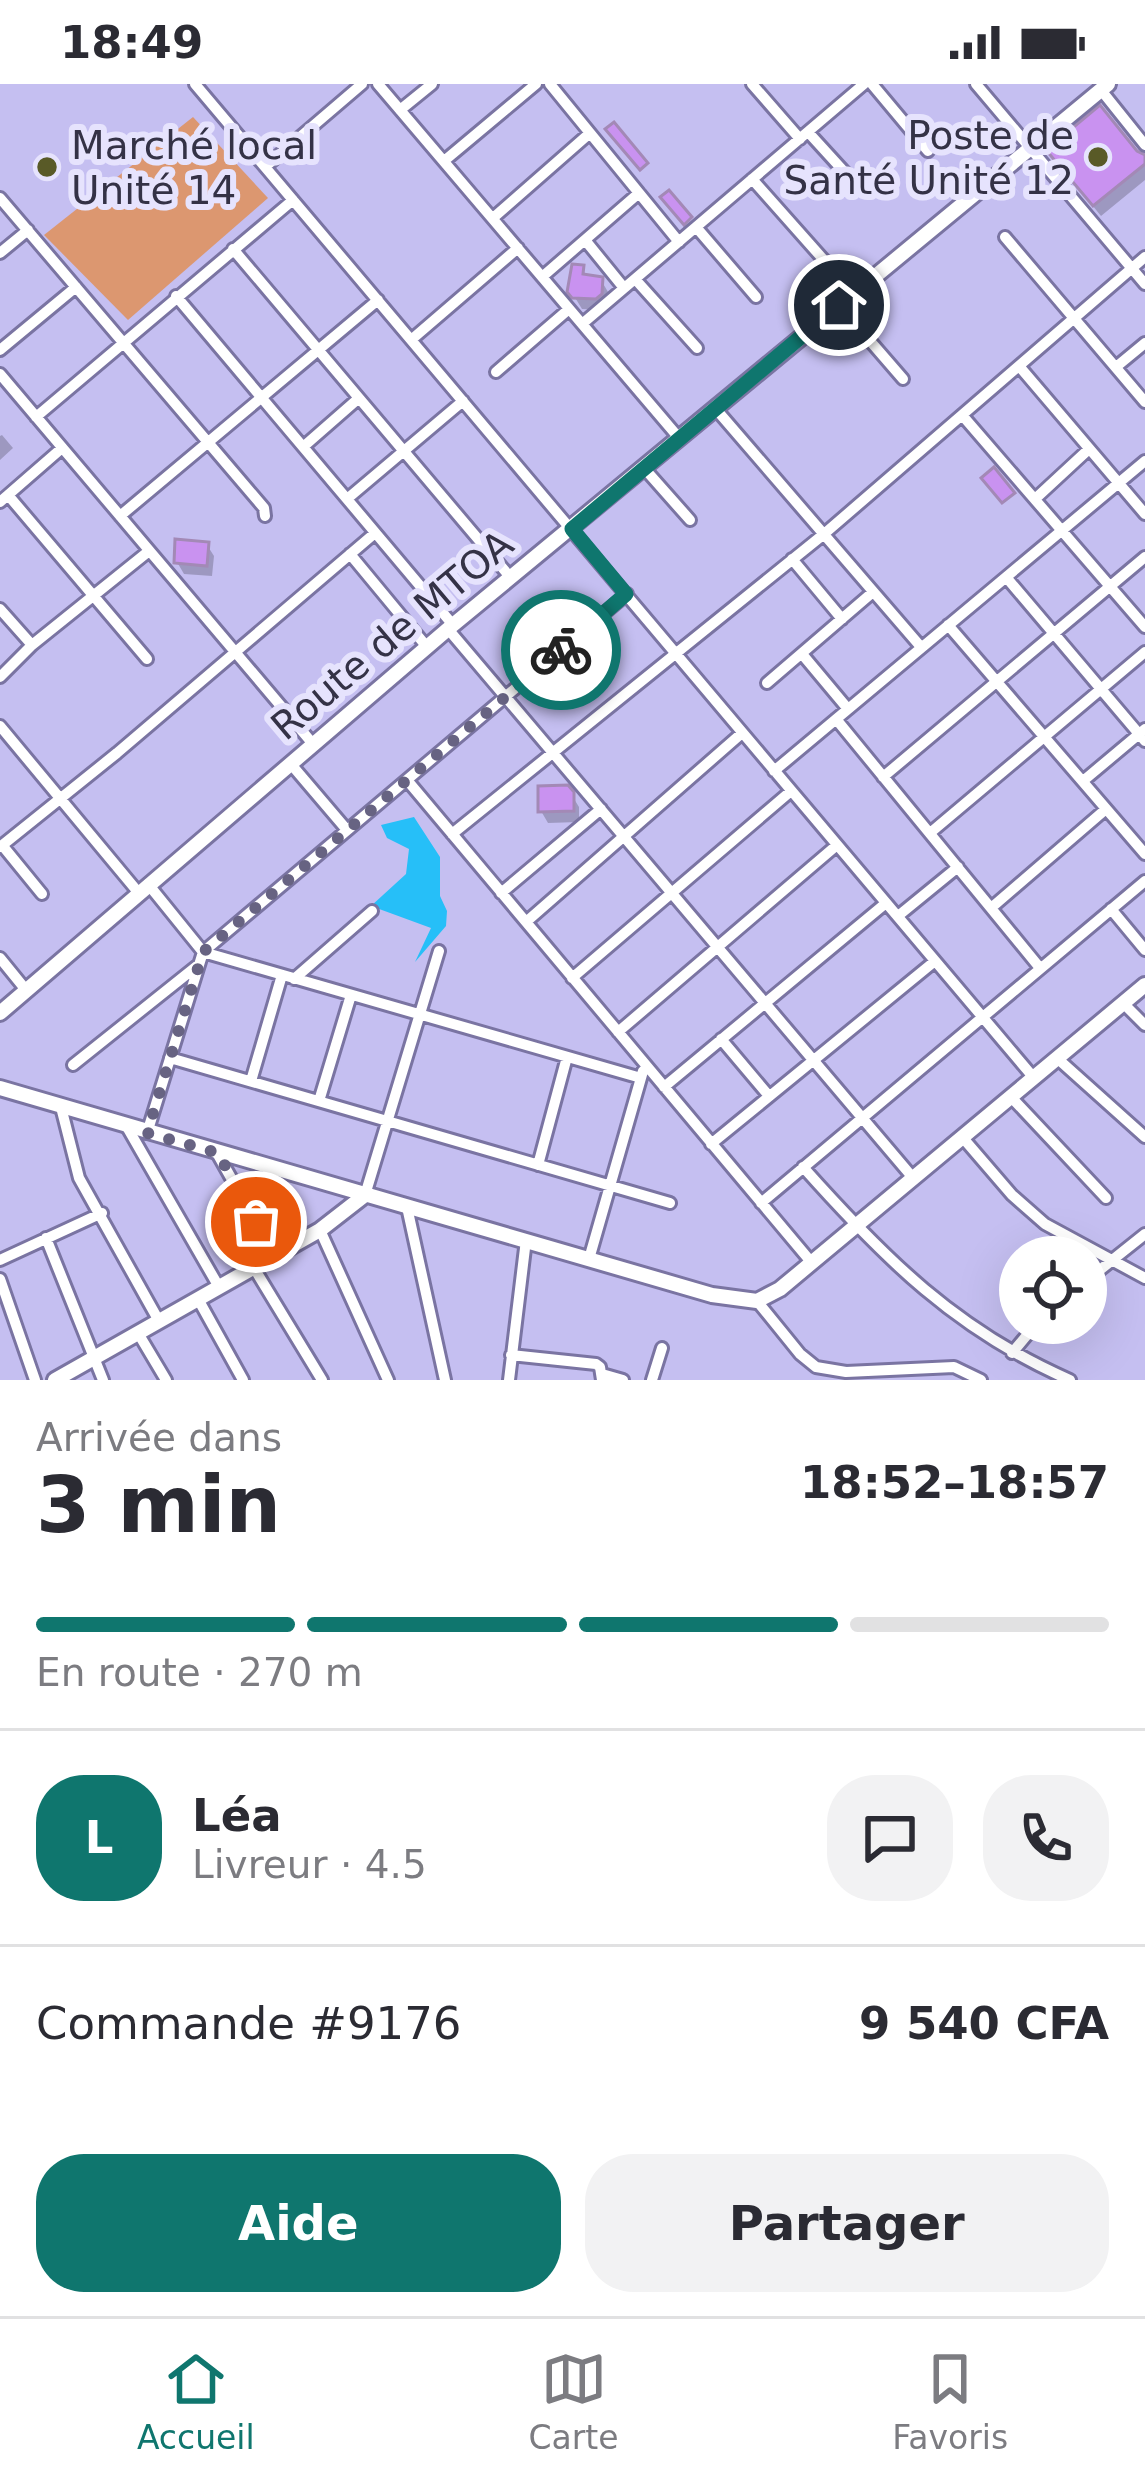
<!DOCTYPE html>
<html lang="fr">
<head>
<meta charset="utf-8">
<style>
  :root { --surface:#fff; --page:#f2f2f3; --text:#2b2b33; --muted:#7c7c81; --line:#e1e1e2; --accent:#0f766e }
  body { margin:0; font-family:"DejaVu Sans",sans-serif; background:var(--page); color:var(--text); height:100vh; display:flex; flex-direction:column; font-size:45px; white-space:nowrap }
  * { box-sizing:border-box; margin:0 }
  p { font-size:39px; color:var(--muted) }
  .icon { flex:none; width:66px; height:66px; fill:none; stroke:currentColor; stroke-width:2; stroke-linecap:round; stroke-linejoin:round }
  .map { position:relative; height:1296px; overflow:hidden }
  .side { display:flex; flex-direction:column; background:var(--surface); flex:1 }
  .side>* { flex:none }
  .buttons { position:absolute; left:999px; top:1152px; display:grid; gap:24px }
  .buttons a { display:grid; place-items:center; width:108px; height:108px; border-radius:50%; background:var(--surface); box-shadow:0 12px 48px #0002; font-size:60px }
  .pin { position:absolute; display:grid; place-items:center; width:102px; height:102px; color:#fff; margin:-51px; border:6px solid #fff; border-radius:50%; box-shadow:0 3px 12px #0007 }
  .courier { position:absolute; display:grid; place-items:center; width:120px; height:120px; margin:-60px; border:9px solid #0f766e; border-radius:50%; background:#fff; color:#222; box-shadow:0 3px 15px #0007 }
  .overview em { font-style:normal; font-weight:700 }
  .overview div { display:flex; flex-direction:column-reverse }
  .overview { display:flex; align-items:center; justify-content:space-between; height:204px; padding:0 36px }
  h1 { font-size:78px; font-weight:700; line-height:90px }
  .bar { display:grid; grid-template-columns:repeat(4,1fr); gap:18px 12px; align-content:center; height:144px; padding:0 36px }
  .bar i { height:15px; border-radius:9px; background:var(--line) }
  .bar .current { background:var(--accent) }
  .bar p { grid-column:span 4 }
  .line { display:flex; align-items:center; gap:30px; padding:0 36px; border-top:3px solid var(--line) }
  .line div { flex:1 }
  .round { display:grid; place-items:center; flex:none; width:126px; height:126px; border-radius:48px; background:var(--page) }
  .primary-button { display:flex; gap:24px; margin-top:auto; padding:24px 36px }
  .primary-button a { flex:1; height:138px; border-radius:48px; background:var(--accent); color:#fff; font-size:48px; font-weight:700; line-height:138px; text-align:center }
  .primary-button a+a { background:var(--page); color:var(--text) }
  .status { display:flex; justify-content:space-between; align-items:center; height:84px; padding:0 60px; background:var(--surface); direction:ltr }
  .status svg { height:33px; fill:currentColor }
  .tabs { display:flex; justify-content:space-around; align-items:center; height:168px; border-top:3px solid var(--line); background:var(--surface); font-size:33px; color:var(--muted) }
  .tabs a { display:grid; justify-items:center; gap:6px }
  .tabs .current { color:var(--accent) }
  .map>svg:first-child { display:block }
  .green { fill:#dc9770 }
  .water { fill:#26bff8 }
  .shadow { fill:#0003 }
  .building { fill:#c992f0; stroke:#a389b6; stroke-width:3 }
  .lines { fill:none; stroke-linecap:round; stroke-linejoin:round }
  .minor-casing { stroke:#7a74a2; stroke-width:16 }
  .tertiary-casing { stroke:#7a74a2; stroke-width:20 }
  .minor { stroke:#fff; stroke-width:10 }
  .tertiary { stroke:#fff; stroke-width:14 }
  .done { stroke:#676382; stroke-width:12; stroke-dasharray:0 21.6 }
  .route { stroke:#0f766e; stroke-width:15 }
  .poi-dot { fill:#595a27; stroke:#e6e3fd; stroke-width:4.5 }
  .labels { text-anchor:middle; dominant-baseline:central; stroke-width:12; stroke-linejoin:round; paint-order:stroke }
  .poi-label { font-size:39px; fill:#343246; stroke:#e6e3fd; text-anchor:end }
  .street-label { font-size:39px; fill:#343246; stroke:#e6e3fd }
</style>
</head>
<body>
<div class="status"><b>18:49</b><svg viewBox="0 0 49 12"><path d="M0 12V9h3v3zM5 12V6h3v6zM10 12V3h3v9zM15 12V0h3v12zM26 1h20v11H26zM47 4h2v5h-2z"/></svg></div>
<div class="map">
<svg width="1145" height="1296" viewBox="0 0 1145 1296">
  <rect width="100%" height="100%" fill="#c5bff1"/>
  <path class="green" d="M193,33L268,114L128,236L44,151Z"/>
  <path class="water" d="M414,733L440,773V812L447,827L446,842L415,878L431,844L371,822L406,790L409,765L387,754L381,741Z"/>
  <path class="shadow" d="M1135,69L1145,74V96L1101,132L1057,78Z
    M582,184L587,194L601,196L608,208L603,226L582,225L571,207Z
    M2,351L13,364L0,376V352Z
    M207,461L214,472L212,492L184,490L177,478Z
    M571,710L579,723V738L548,739L541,727Z"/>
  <path class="building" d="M1100,21L1137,67L1145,71V80L1093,122L1046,66Z
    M614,38L648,79L640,86L605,45Z
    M669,106L692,133L684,141L660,113Z
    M572,180L584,181L583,190L603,193L602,210L596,215L572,214L567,208Z
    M994,383L1015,409L1002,419L981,394Z
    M175,455L209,458L207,482L174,479Z
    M568,701L574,708V727L538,728V702Z"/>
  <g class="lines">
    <defs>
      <path id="minor" d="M195,0L1034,994
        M378,0L679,354
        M550,0L679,158
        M752,0L800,55
        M872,0L928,67
        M976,0L1145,200
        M1101,6L1145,61
        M400,26L432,0
        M808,48L849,93
        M444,77L536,0
        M265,83L362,0
        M752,95L854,210
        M0,114L264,424L265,432
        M493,134L590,49
        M696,143L756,213
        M1005,153L1145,318
        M585,156L624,204
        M233,165L511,494
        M0,169L28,146
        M542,193L639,109
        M635,195L697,264
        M176,212L453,541
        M839,221L903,295
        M582,240L864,0
        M411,256L518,164
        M0,266L76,203
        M1019,282L1145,430
        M1116,283L1145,259
        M496,288L569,225
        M0,290L313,660
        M715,324L921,563
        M962,331L1145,543
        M36,333L293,116
        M303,363L359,314
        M644,384L690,436
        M8,411L147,575
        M347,415L463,317
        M1035,415L1089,365
        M0,418L62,364
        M120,432L378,216
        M350,470L427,563
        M792,475L842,535
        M1006,493L1145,657
        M0,525L32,561L0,593
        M948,541L1145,770
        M448,545L914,1095
        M32,561L149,467
        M802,570L848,625
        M767,599L873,508
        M836,635L1040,884
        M0,642L138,808
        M290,679L347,746
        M774,687L1145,377
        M883,693L1145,473
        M407,696L812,1179
        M1083,697L1145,645
        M930,749L1145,568
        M452,750L824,450L1145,173
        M2,761L42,810
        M0,763L117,669L375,449
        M148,800L203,868L641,994
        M501,809L601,725
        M991,824L1106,725
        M1111,825L1145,866
        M898,832L958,783
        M526,838L742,649
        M0,874L26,906
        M572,894L791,707
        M294,895L372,827
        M1123,919L1145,941
        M618,948L837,761
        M721,955L769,1012
        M170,974L670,1119
        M1058,975L1145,1053
        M73,981L197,882
        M251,997L282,891
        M664,1003L886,819
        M1011,1013L1106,1114
        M319,1017L351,911
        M61,1023L79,1094L159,1237
        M127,1043L219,1203
        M147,1049L203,868L627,510
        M963,1054L1012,1111L1045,1140L1145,1194
        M711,1060L935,877
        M217,1069L275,1172
        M538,1081L567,973
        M803,1083C884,1174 957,1247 1070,1296
        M365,1111L439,867
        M761,1119L1145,797
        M407,1123L445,1296
        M320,1146L388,1296
        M46,1154L103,1296
        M589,1175L643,987
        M0,1176L102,1129
        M254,1184L322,1296
        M0,1195L35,1296
        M1086,1197L1145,1150
        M198,1215L243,1296
        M757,1217L800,1270L816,1283L846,1288L954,1283L981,1296
        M138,1249L166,1296
        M1012,1269L1037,1239
        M511,1271L596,1280L600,1283L602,1296
        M602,1290L623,1296
        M509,1296L526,1156
        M652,1296L662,1264"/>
      <path id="tertiary" d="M0,929L448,545L1108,0
        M0,1004L712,1211L757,1217L780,1205L1145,901
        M55,1296L320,1146L365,1111"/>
    </defs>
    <use href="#minor" class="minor-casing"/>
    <use href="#tertiary" class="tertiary-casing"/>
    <use href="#minor" class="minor"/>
    <use href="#tertiary" class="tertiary"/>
  </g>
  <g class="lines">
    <path class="done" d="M256,1138L218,1069L147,1049L203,868L561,566"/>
    <path class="route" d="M561,566L626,510L572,445L839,221"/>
  </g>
  <g class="poi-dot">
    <circle cx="1098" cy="73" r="12"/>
    <circle cx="47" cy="83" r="12"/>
  </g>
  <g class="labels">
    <g class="poi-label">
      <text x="1074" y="51">Poste de<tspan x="1074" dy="45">Santé Unité 12</tspan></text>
      <text x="71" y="61" text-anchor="start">Marché local<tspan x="71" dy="45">Unité 14</tspan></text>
    </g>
    <g class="street-label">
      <text transform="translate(392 551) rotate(-40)">Route de MTOA</text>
    </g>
  </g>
</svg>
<div class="buttons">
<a><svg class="icon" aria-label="locate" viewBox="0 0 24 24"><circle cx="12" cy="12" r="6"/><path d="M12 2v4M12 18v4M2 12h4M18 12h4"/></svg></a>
</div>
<div class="pin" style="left:256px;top:1138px;background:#ea580c"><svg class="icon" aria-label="bag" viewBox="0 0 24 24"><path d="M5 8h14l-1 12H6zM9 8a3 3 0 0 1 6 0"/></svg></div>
<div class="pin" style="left:839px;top:221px;background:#1f2937"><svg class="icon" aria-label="home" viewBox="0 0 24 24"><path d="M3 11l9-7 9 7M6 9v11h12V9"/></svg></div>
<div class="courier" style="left:561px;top:566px"><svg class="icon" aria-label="bike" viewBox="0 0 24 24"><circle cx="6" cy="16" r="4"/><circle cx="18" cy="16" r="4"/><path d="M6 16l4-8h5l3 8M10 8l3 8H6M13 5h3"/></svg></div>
</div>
<section class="side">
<div class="overview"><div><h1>3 min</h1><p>Arrivée dans</p></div><em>18:52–18:57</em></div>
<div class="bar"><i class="current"></i><i class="current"></i><i class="current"></i><i></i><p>En route · 270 m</p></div>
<div class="line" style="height:216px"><b class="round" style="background:var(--accent);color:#fff">L</b><div><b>Léa</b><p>Livreur · 4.5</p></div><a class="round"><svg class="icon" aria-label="chat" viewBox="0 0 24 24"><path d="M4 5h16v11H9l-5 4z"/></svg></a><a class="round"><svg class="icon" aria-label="phone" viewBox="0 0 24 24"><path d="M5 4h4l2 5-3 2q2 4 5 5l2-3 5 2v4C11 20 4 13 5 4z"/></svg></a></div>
<div class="line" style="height:156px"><div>Commande #9176</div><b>9 540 CFA</b></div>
<div class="primary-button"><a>Aide</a><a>Partager</a></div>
</section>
<nav class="tabs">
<a class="current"><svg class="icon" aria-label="home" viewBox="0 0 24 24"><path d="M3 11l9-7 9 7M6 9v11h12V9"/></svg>Accueil</a>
<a><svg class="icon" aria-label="map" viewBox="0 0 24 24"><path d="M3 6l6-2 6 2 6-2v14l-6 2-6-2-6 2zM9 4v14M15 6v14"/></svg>Carte</a>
<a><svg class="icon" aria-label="saved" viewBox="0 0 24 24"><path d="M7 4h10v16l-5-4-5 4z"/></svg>Favoris</a>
</nav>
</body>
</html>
